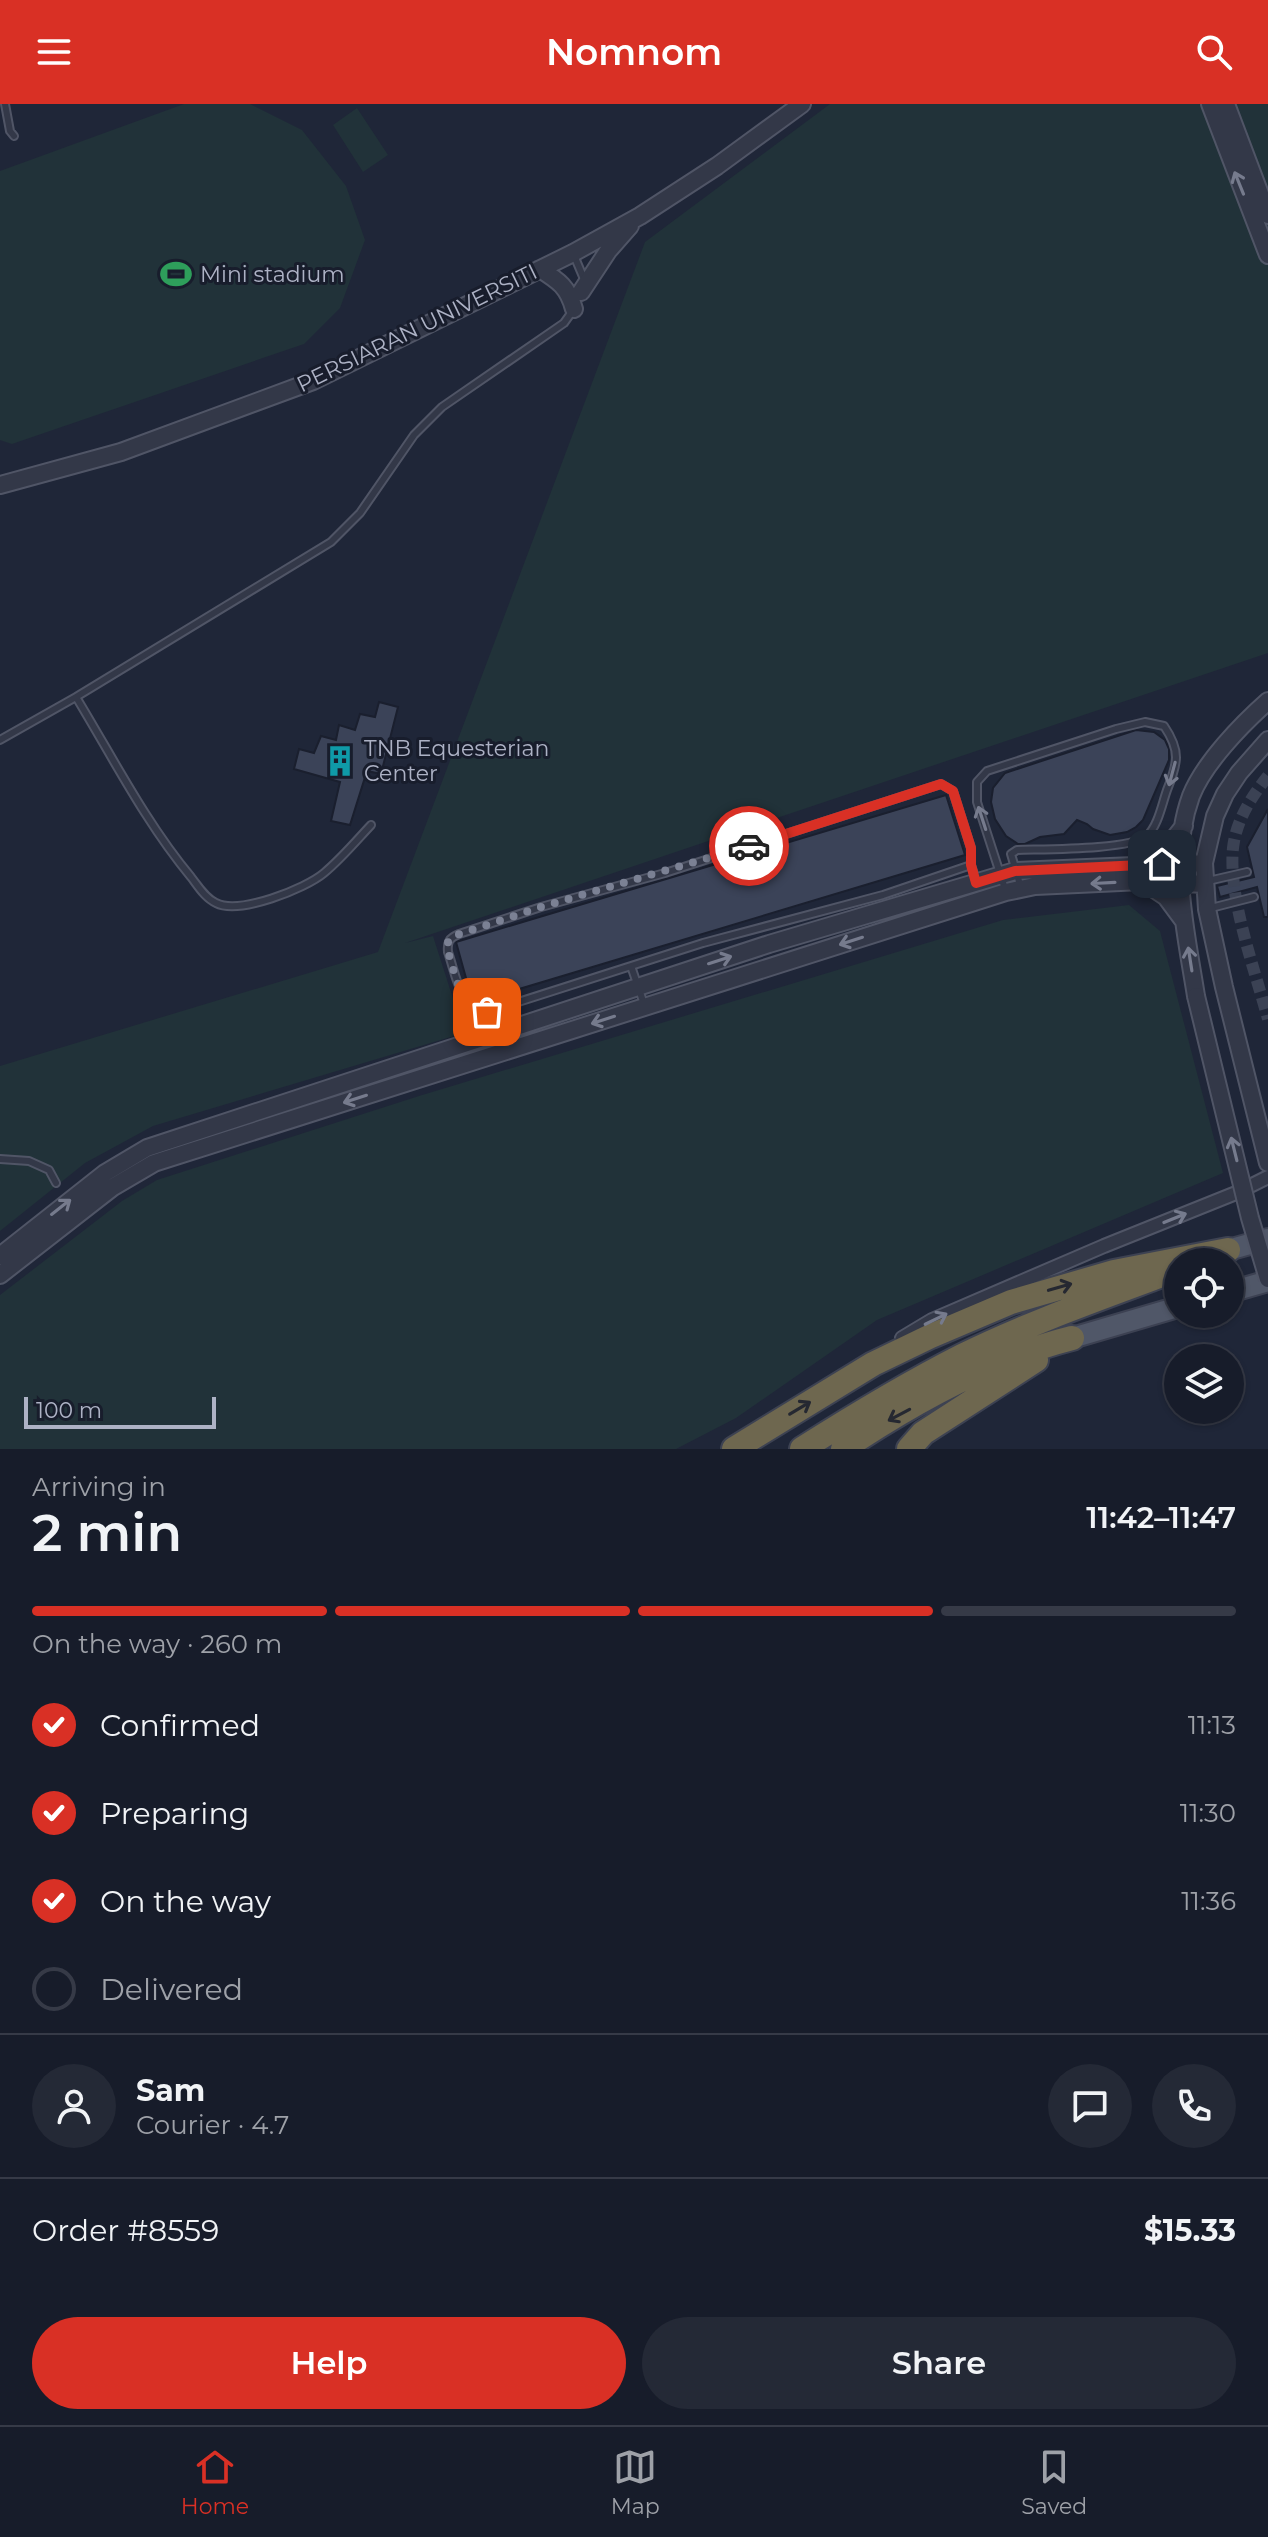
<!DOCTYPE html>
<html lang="en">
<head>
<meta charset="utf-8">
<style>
  :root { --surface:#171c2a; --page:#242936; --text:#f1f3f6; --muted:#9ea1a8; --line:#363a47; --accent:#d93025 }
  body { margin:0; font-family:Montserrat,sans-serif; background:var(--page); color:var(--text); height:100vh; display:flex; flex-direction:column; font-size:30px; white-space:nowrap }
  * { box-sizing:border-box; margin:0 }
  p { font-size:26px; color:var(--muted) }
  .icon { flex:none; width:44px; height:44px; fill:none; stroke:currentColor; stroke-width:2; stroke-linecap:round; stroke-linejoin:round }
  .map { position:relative; height:1345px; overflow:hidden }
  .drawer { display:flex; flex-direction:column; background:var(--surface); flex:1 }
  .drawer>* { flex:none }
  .fabs { position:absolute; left:1164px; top:1144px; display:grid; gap:16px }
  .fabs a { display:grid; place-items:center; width:80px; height:80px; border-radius:50%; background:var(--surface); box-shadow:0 2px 6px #0004,0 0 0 2px var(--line); font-size:40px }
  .scale { position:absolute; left:24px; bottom:20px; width:192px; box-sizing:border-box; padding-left:8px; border:4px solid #adb2c5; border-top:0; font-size:22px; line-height:28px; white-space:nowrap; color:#adb2c5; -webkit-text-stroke:6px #181d2c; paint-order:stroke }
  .pin { position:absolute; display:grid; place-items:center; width:68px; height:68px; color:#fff; margin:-34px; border-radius:16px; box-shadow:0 4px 12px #0006 }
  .courier { position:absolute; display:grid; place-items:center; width:80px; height:80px; margin:-40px; border:6px solid #d93025; border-radius:50%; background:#fff; color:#222; box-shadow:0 2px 10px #0007 }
  .summary em { font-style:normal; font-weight:600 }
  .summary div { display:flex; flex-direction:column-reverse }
  .summary { display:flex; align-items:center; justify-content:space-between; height:136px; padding:0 32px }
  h1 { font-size:52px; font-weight:600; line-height:60px }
  .bar { display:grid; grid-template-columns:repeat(4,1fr); gap:12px 8px; align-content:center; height:96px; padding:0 32px }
  .bar i { height:10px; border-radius:6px; background:var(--line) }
  .bar .current { background:var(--accent) }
  .bar p { grid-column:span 4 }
  .line { display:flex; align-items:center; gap:20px; padding:0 32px; border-top:2px solid var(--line) }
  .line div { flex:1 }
  .round { display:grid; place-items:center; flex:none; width:84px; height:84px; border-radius:42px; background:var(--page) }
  ol { padding:0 32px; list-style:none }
  li { display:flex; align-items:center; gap:24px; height:88px }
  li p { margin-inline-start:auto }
  li .icon { padding:8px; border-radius:50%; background:var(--accent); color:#fff; stroke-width:4 }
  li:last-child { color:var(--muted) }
  li i { width:44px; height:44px; border:4px solid var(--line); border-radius:50% }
  .action { display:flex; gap:16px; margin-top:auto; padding:16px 32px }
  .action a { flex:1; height:92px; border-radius:48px; background:var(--accent); color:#fff; font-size:32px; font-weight:600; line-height:92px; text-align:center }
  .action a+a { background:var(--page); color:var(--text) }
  header { display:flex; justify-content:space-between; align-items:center; height:104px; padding:0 32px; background:var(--accent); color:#fff; font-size:36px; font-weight:600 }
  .tab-bar { display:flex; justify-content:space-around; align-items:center; height:112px; border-top:2px solid var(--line); background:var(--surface); font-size:22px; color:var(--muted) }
  .tab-bar a { display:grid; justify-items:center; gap:4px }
  .tab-bar .current { color:var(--accent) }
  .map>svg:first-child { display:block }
  .green { fill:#213239 }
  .building { fill:#3b4358; stroke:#1a1f2e; stroke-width:2 }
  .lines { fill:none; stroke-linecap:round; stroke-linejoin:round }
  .minor-tunnel { stroke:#3b4254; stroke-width:12; stroke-dasharray:12 6; stroke-linecap:butt }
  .service-casing { stroke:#505566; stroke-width:10 }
  .minor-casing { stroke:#505566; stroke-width:16 }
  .tertiary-casing { stroke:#505566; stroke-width:20 }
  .primary-casing { stroke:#3c4152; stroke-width:24 }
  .motorway-casing { stroke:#3d4252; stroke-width:28 }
  .service { stroke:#333848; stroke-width:6 }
  .minor { stroke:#333848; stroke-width:12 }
  .tertiary { stroke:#333848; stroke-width:16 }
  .primary { stroke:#505768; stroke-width:20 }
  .motorway { stroke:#6e674f; stroke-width:24 }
  .tertiary-bridge-casing { stroke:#505566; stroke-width:20; stroke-linecap:butt }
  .tertiary-bridge { stroke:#333848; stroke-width:16 }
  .oneway { stroke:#767b8d }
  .oneway2 { stroke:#252831 }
  .done { stroke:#7b8194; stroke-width:8; stroke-dasharray:0 14.4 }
  .route { stroke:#d93025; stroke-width:10 }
  .labels { text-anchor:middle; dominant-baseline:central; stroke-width:6; stroke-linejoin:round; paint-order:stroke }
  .poi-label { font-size:22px; fill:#adb2c5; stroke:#181d2c; text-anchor:start }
  .street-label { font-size:22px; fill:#adb2c5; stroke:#181d2c }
</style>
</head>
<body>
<header><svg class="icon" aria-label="menu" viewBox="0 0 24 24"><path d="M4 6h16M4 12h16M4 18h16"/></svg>Nomnom<svg class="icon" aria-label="search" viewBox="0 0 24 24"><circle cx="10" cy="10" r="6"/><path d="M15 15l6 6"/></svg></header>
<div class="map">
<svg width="1268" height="1345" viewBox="0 0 1268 1345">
  <rect width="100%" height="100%" fill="#1f2638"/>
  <path class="green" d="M184,0H250L302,26L346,82L365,136L340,204L304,240L12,340L0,336V67Z
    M830,0H1268V549L405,839L433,832L464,929L153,1022L85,1059L0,1127V962L378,848L645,138Z
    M357,4L388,51L363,68L333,21Z
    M1129,801L1160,827L1223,1069L877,1216L736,1314L676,1345H0V1191L122,1097L157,1076L419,992L1003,816Z"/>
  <path class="building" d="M379,598L398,603L381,670L367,667L350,721L331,717L340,678L294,665L299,645L314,649L321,632L336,636L339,621L355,626L360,610L375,613Z
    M1136,626L1154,628L1165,636L1169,645V656L1143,716L1136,723L1127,728L1110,731L1093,725L1087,720L1077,716L1064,730L1040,733L1025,740H1018L1006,732L995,715L991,698L993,684L1005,669Z
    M946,691L965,751L476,898L471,892L456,838Z
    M1268,705V813H1264L1257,783L1220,793L1217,782L1254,773L1247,743Z"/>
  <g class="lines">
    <path class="minor-tunnel" d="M1268,672C1251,693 1236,717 1233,744C1228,794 1255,866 1268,915"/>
    <defs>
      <path id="service" d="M5,0L10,27L14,32
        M573,149L584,175
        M76,593C113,654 146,719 191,773C198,782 205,794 216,799C239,811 305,785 324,769C341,755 356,737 371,721
        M0,636L76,593L331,438L360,409L414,331L442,303L564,219L574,205
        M971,761L883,791L703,839L487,908C460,906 456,871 448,848C447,838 449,834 459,830L541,803L665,769L941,680L953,687L971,744V761L976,776
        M1208,777L1247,768
        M1006,788L977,698V678L987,667L1116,625L1145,618L1164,622C1181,647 1178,659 1167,686C1162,700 1158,722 1147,732C1130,746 1042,745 1017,746L1011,750L1021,784
        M1211,804L1254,793
        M631,862L645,903
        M0,1055L29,1057L49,1066L56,1079"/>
      <path id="minor" d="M902,1234L932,1216L1104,1142L1236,1089L1268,1073"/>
      <path id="tertiary" d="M1210,0L1268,151
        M1226,0L1268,111
        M540,165C559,177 568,183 574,205
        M581,188L608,147L630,122
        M0,381L121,348L313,277L573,149L640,112L717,62L802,0
        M1268,636L1239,669L1225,690L1215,712L1204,759L1207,805L1224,883L1268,1059
        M1144,761L1170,740L1184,722
        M1142,777L1166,793L1183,816
        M1196,892C1186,828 1168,755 1191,692C1204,659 1242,620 1268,597
        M0,1152L105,1069L147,1044L769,840L1015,767L1204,759
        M0,1171L113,1083L154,1059L1006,788L1035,782L1142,777L1205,780"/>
      <path id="primary" d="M1228,1146L1268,1135
        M1230,1188L1268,1177
        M1072,1234L1178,1203"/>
      <path id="motorway" d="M734,1345L873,1260L931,1232L1011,1198L1114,1168L1228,1146
        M802,1345C854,1312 907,1280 962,1252C1027,1220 1095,1196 1162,1171
        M843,1345C910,1300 993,1254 1072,1234
        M909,1345L923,1329L1036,1256"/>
    </defs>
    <use href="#service" class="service-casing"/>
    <use href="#minor" class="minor-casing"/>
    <use href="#tertiary" class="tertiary-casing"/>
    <use href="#primary" class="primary-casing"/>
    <use href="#motorway" class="motorway-casing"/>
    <use href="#service" class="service"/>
    <use href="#minor" class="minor"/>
    <use href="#tertiary" class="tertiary"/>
    <use href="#primary" class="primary"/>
    <use href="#motorway" class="motorway"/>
    <defs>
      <path id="tertiary-bridge" d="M1196,892L1250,1114L1268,1175"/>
    </defs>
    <use href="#tertiary-bridge" class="tertiary-bridge-casing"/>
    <use href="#tertiary-bridge" class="tertiary-bridge"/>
  </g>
  <defs><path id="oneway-shaft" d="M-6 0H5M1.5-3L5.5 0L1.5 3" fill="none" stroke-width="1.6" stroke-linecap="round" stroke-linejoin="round" transform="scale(2)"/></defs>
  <g class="oneway">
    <use href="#oneway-shaft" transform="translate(1239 79) rotate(-112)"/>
    <use href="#oneway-shaft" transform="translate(1172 670) rotate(105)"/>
    <use href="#oneway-shaft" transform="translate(982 714) rotate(-108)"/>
    <use href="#oneway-shaft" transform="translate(1103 779) rotate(177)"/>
    <use href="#oneway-shaft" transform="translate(851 837) rotate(162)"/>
    <use href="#oneway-shaft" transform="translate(1190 855) rotate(-99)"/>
    <use href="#oneway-shaft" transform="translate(720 856) rotate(-18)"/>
    <use href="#oneway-shaft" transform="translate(603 916) rotate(162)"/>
    <use href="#oneway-shaft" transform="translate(355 995) rotate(162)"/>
    <use href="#oneway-shaft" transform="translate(1234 1045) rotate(-104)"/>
    <use href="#oneway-shaft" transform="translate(61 1103) rotate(-38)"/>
    <use href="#oneway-shaft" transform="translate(1175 1114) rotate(-22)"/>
    <use href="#oneway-shaft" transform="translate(936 1215) rotate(-26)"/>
  </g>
  <g class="oneway2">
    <use href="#oneway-shaft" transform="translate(1060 1183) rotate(-16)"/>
    <use href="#oneway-shaft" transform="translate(800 1304) rotate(-31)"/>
    <use href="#oneway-shaft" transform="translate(899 1311) rotate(152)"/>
  </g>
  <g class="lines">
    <path class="done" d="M487,908C460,906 456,871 448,848L447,840L451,833L541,803L749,742"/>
    <path class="route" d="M749,742L941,680L953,687L971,744V761L976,779L1015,767L1162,760"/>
  </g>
  <defs>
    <symbol id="stadium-bare" viewBox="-9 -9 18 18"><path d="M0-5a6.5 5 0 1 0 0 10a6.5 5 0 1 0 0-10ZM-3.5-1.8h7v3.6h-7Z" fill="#2e9e5b" stroke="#181d2c" stroke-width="2.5" paint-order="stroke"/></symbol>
    <symbol id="building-bare" viewBox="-9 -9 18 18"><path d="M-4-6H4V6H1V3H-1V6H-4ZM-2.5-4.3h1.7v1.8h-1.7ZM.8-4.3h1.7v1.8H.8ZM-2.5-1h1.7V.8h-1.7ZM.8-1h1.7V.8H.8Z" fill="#0f9aa8" stroke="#181d2c" stroke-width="2.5" paint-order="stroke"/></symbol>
  </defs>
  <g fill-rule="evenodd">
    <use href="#stadium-bare" x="154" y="148" width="44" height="44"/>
    <use href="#building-bare" x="318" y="635" width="44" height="44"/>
  </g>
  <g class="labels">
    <g class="poi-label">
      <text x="200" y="170">Mini stadium</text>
      <text x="364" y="644">TNB Equesterian<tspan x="364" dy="25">Center</tspan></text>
    </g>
    <g class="street-label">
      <text transform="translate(417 224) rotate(-26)">PERSIARAN UNIVERSITI</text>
    </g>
  </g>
</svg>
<div class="fabs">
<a><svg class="icon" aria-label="locate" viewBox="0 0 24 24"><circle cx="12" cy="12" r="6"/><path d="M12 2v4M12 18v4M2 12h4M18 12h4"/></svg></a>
<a><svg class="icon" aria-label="layers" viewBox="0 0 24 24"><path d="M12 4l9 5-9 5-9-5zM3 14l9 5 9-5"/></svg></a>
</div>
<div class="scale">100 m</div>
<div class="pin" style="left:487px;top:908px;background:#ea580c"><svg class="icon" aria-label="bag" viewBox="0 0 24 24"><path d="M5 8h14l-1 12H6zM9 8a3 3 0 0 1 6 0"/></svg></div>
<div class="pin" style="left:1162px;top:760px;background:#1f2937"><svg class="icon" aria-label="home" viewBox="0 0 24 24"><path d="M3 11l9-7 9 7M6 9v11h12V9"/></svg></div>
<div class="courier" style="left:749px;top:742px"><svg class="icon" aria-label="car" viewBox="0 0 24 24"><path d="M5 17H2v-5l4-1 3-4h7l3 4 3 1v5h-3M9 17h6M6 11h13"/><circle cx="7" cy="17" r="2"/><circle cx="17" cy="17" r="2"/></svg></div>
</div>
<section class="drawer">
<div class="summary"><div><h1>2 min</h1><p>Arriving in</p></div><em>11:42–11:47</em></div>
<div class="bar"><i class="current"></i><i class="current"></i><i class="current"></i><i></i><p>On the way · 260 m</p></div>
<ol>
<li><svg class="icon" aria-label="check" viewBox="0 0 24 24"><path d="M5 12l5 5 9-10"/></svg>Confirmed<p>11:13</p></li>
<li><svg class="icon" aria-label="check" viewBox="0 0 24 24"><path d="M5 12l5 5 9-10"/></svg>Preparing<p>11:30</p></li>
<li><svg class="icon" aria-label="check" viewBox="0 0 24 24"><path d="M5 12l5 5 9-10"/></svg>On the way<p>11:36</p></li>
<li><i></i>Delivered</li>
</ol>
<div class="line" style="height:144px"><a class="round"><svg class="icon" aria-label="person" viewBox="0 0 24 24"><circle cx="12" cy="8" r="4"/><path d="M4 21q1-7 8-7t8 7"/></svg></a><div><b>Sam</b><p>Courier · 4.7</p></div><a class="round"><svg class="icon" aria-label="chat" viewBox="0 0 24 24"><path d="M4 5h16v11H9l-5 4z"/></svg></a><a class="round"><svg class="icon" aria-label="phone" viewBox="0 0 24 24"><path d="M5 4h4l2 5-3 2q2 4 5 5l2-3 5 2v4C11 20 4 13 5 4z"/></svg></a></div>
<div class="line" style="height:104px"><div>Order #8559</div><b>$15.33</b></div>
<div class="action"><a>Help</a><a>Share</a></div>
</section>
<nav class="tab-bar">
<a class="current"><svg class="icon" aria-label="home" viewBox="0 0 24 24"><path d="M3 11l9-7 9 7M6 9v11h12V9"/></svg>Home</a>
<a><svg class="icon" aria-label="map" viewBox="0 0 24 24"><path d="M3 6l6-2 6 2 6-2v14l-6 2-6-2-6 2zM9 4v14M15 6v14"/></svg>Map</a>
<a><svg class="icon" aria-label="saved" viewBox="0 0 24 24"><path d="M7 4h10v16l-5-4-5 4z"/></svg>Saved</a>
</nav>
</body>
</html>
